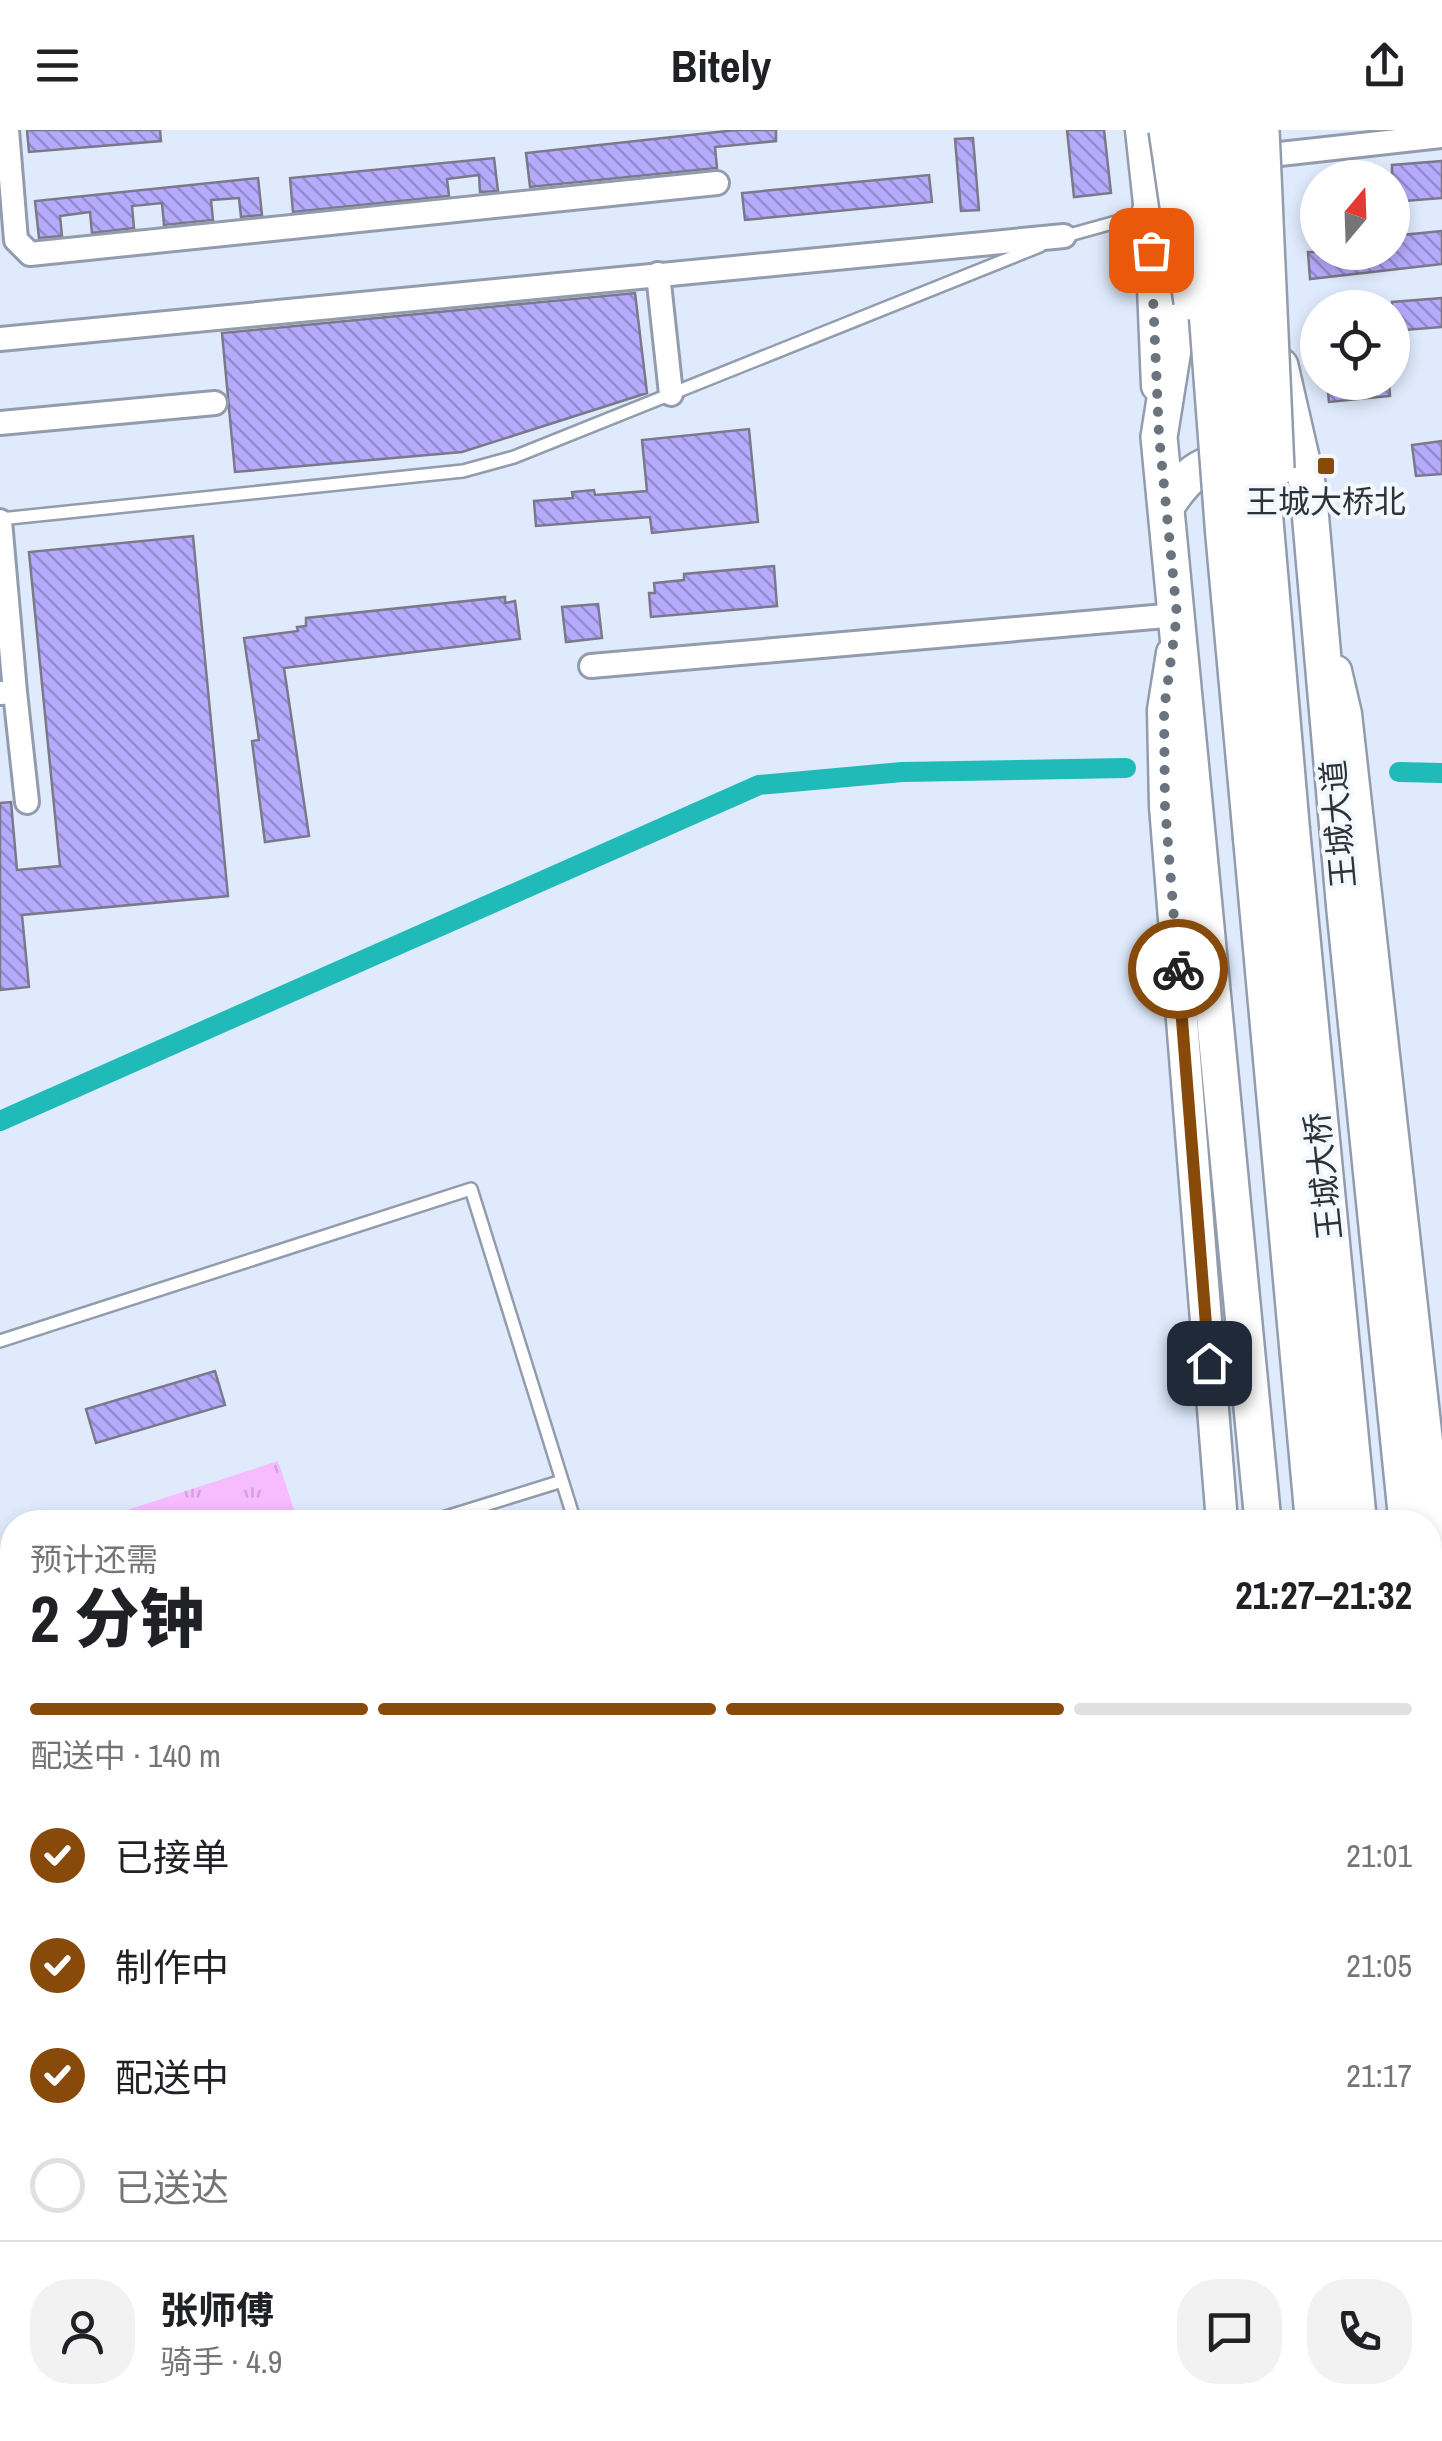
<!DOCTYPE html>
<html lang="zh">
<head>
<meta charset="utf-8">
<style>
  :root { --surface:#fff; --page:#f2f2f2; --text:#202124; --muted:#757577; --line:#e0e0e0; --accent:#884a0a }
  body { margin:0; font-family:"Archivo Narrow","Noto Sans SC",sans-serif; background:var(--page); color:var(--text); height:100vh; display:flex; flex-direction:column; font-size:38px; white-space:nowrap }
  * { box-sizing:border-box; margin:0 }
  p { font-size:32px; color:var(--muted) }
  .icon { flex:none; width:55px; height:55px; fill:none; stroke:currentColor; stroke-width:2; stroke-linecap:round; stroke-linejoin:round }
  .map { position:relative; flex:1; overflow:hidden }
  .sheet { position:absolute; left:0px; top:1380px; width:1442px; height:932px; display:flex; flex-direction:column; background:var(--surface); border-radius:40px 40px 0 0; box-shadow:0 5px 15px #0003 }
  .sheet>* { flex:none }
  .needle { width:65px; rotate:19deg }
  .controls { position:absolute; left:1300px; top:30px; display:grid; gap:20px }
  .controls a { display:grid; place-items:center; width:110px; height:110px; border-radius:50%; background:var(--surface); box-shadow:0 5px 15px #0003; font-size:50px }
  .pin { position:absolute; display:grid; place-items:center; width:85px; height:85px; color:#fff; margin:-42px; border-radius:20px; box-shadow:0 5px 15px #0006 }
  .courier { position:absolute; display:grid; place-items:center; width:100px; height:100px; margin:-50px; border:8px solid #884a0a; border-radius:50%; background:#fff; color:#222; box-shadow:0 2px 12px #0007 }
  .headline em { font-style:normal; font-weight:800 }
  .headline div { display:flex; flex-direction:column-reverse }
  .headline { display:flex; align-items:center; justify-content:space-between; height:170px; padding:0 30px }
  h1 { font-size:65px; font-weight:800; line-height:75px }
  .bar { display:grid; grid-template-columns:repeat(4,1fr); gap:15px 10px; align-content:center; height:120px; padding:0 30px }
  .bar i { height:12px; border-radius:8px; background:var(--line) }
  .bar .selected { background:var(--accent) }
  .bar p { grid-column:span 4 }
  .line { display:flex; align-items:center; gap:25px; padding:0 30px; border-top:2px solid var(--line) }
  .line div { flex:1 }
  .round { display:grid; place-items:center; flex:none; width:105px; height:105px; border-radius:40px; background:var(--page) }
  ol { padding:0 30px; list-style:none }
  li { display:flex; align-items:center; gap:30px; height:110px }
  li p { margin-inline-start:auto }
  li .icon { padding:10px; border-radius:50%; background:var(--accent); color:#fff; stroke-width:4 }
  li:last-child { color:var(--muted) }
  li i { width:55px; height:55px; border:5px solid var(--line); border-radius:50% }
  header { display:flex; justify-content:space-between; align-items:center; height:130px; padding:0 30px; background:var(--surface); font-size:45px; font-weight:800 }
  .map>svg:first-child { display:block }
  .grass { fill:url(#grass-tufts) }
  .park { fill:url(#park-crowns) }
  .water { fill:url(#water-waves) }
  .lines { fill:none; stroke-linecap:round; stroke-linejoin:round }
  .canal { stroke:#20bab8; stroke-width:20 }
  .building { fill:url(#building-back-hatch); stroke:#7a7889; stroke-width:2.5 }
  .lane-casing { stroke:#929cac; stroke-width:16 }
  .street-casing { stroke:#929cac; stroke-width:28 }
  .secondary-casing { stroke:#929cac; stroke-width:35 }
  .primary-casing { stroke:#929cac; stroke-width:40 }
  .highway-casing { stroke:#929cac; stroke-width:45 }
  .lane { stroke:#fff; stroke-width:11 }
  .street { stroke:#fff; stroke-width:22 }
  .secondary { stroke:#fff; stroke-width:30 }
  .primary { stroke:#fff; stroke-width:35 }
  .highway { stroke:#fff; stroke-width:40 }
  .primary-bridge-casing { stroke:#929cac; stroke-width:40; stroke-linecap:butt }
  .highway-bridge-casing { stroke:#929cac; stroke-width:45; stroke-linecap:butt }
  .primary-bridge { stroke:#fff; stroke-width:35 }
  .highway-bridge { stroke:#fff; stroke-width:40 }
  .done { stroke:#6b737d; stroke-width:10; stroke-dasharray:0 18 }
  .route { stroke:#884a0a; stroke-width:12 }
  .poi-dot { fill:#884a0a; stroke:#f3f8fe; stroke-width:4 }
  .labels { text-anchor:middle; dominant-baseline:central; stroke-width:8; stroke-linejoin:round; paint-order:stroke }
  .poi-label { font-size:32px; fill:#2d3238; stroke:#f3f8fe }
  .street-label { font-size:32px; fill:#2d3238; stroke:#f3f8fe }
</style>
</head>
<body>
<header><svg class="icon" aria-label="menu" viewBox="0 0 24 24"><path d="M4 6h16M4 12h16M4 18h16"/></svg>Bitely<svg class="icon" aria-label="share" viewBox="0 0 24 24"><path d="M12 15V3M7 8l5-5 5 5M5 13v7h14v-7"/></svg></header>
<div class="map">
<svg width="1442" height="2311" viewBox="0 0 1442 2311">
  <defs>
    <pattern id="grass-tufts" width="24" height="20" patternUnits="userSpaceOnUse" patternTransform="scale(2.5)"><rect width="24" height="20" fill="#f6bcfe"/><path d="M3 7l-1-3M5 7V3M7 7l1-3M15 17l-1-3M17 17v-4M19 17l1-3" fill="none" stroke="#d3a2da"/></pattern>
    <pattern id="park-crowns" width="20" height="18" patternUnits="userSpaceOnUse" patternTransform="scale(2.5)"><rect width="20" height="18" fill="#f6bcfe"/><path d="M2 6a3 3 0 1 1 6 0M12 15a3 3 0 1 1 6 0" fill="none" stroke="#d3a2da"/></pattern>
    <pattern id="water-waves" width="16" height="10" patternUnits="userSpaceOnUse" patternTransform="scale(2.5)"><rect width="16" height="10" fill="#20bab8"/><path d="M0 5q4-4 8 0t8 0" fill="none" stroke="#1c9897"/></pattern>
    <pattern id="building-back-hatch" width="6" height="6" patternUnits="userSpaceOnUse" patternTransform="scale(2.5)"><rect width="6" height="6" fill="#b6aafd"/><path d="M-1 5l2 2M0 0l6 6M5-1l2 2" fill="none" stroke="#948bce"/></pattern>
  </defs>
  <rect width="100%" height="100%" fill="#dfebfc"/>
  <path class="grass" d="M278,1331L298,1392H90Z"/>
  <path class="park" d="M12,2043V2212L0,2216V2047Z"/>
  <path class="water" d="M0,1571L12,1572V1699H0Z
    M12,1740V1838L0,1824V1754Z
    M1442,1849V2311H776L773,2300H1430V1853Z
    M12,2236V2300H493L496,2311H0V2240Z"/>
  <g class="lines">
    <path class="canal" d="M1399,642L1442,643
      M0,991L759,655L902,642L1126,638"/>
  </g>
  <path class="building" d="M27,0H160L161,11L29,22Z
    M736,0H776V11L715,17L717,38L530,57L526,23Z
    M1067,0H1104L1111,63L1074,67Z
    M973,8L979,80L961,81L955,9Z
    M494,28L498,61L480,62L479,45L447,49L449,66L293,82L290,48Z
    M1442,31V68L1392,72V35Z
    M929,45L932,72L745,90L742,63Z
    M258,48L262,85L241,87L239,68L211,70L213,90L164,95L162,73L132,76L134,98L92,103L90,82L60,86L62,106L39,108L35,71Z
    M1442,101V134L1310,149L1308,122H1392V106Z
    M635,163L647,263L462,322L235,342L222,203Z
    M1442,168V197L1392,201V172Z
    M1327,252H1389L1390,266L1329,272Z
    M749,299L758,392L652,403L650,387L536,396L534,371L573,368L572,362L594,360L595,365L647,361L642,310Z
    M1442,311V344L1416,346L1412,315Z
    M193,406L228,766L22,785L29,857L0,860V673L11,672L17,740L60,736L29,422Z
    M774,436L777,476L651,487L649,463H655L654,453L684,450V444Z
    M505,467V473L515,471L520,509L284,538L309,706L265,712L252,611L259,610L244,508L298,501L297,497L306,496V488Z
    M598,474L602,508L566,512L562,477Z
    M215,1241L225,1275L96,1313L86,1279Z"/>
  <g class="lines">
    <defs>
      <path id="lane" d="M1062,107L1145,84
        M0,389L463,341L514,327L1040,116
        M0,1211L471,1059L575,1392
        M430,1392L562,1351
        M0,1530L12,1526
        M0,1917L12,1913"/>
      <path id="street" d="M7,0L16,110L30,124L717,53
        M1271,25L1442,6
        M658,144L671,264
        M0,209L1064,106
        M0,293L215,273
        M0,391L15,562L0,563
        M591,536L1177,485
        M15,562L27,672
        M1430,1583L1442,1579
        M0,2047L12,2043
        M0,2216L12,2212"/>
      <path id="secondary" d="M1141,0L1150,83L1157,256
        M1172,523L1163,580L1165,676L1222,1392
        M1336,541L1346,584L1442,1446
        M1430,1481L1442,1479
        M1430,1520L1442,1518
        M0,1949L12,1945
        M0,1971L12,1967"/>
      <path id="primary" d="M1150,83L1168,11
        M1183,135L1184,150L1159,307L1263,1392
        M1280,236L1308,358L1345,781L1407,1392
        M1167,375C1191,339 1203,332 1246,328
        M1430,1620L1442,1738
        M1351,2300L1352,2311"/>
      <path id="highway" d="M1289,700L1356,1392
        M1254,708L1316,1392
        M1430,2150L1442,2273
        M1398,2300L1399,2311"/>
    </defs>
    <use href="#lane" class="lane-casing"/>
    <use href="#street" class="street-casing"/>
    <use href="#secondary" class="secondary-casing"/>
    <use href="#primary" class="primary-casing"/>
    <use href="#highway" class="highway-casing"/>
    <use href="#lane" class="lane"/>
    <use href="#street" class="street"/>
    <use href="#secondary" class="secondary"/>
    <use href="#primary" class="primary"/>
    <use href="#highway" class="highway"/>
    <defs>
      <path id="primary-bridge" d="M1167,0L1192,172
        M1261,0L1276,339"/>
      <path id="highway-bridge" d="M1196,0L1226,401L1254,708
        M1229,0L1289,700"/>
    </defs>
    <use href="#primary-bridge" class="primary-bridge-casing"/>
    <use href="#highway-bridge" class="highway-bridge-casing"/>
    <use href="#primary-bridge" class="primary-bridge"/>
    <use href="#highway-bridge" class="highway-bridge"/>
  </g>
  <g class="lines">
    <path class="done" d="M1151,120L1159,306L1177,485L1164,580L1165,676L1178,839"/>
    <path class="route" d="M1178,839L1209,1233"/>
  </g>
  <rect class="poi-dot" x="1316" y="326" width="20" height="20" rx="5"/>
  <g class="labels">
    <g class="poi-label">
      <text x="1326" y="371">王城大桥北</text>
    </g>
    <g class="street-label">
      <text transform="translate(1338 694) rotate(-95)">王城大道</text>
      <text transform="translate(1323 1046) rotate(-96)">王城大桥</text>
    </g>
  </g>
</svg>
<div class="controls">
<a><svg class="needle" viewBox="-14 -14 28 28"><path d="M0-13l5 13h-10z" fill="#e53935"/><path d="M0 13l5-13h-10z" fill="#757577"/></svg></a>
<a><svg class="icon" aria-label="locate" viewBox="0 0 24 24"><circle cx="12" cy="12" r="6"/><path d="M12 2v4M12 18v4M2 12h4M18 12h4"/></svg></a>
</div>
<div class="pin" style="left:1151px;top:120px;background:#ea580c"><svg class="icon" aria-label="bag" viewBox="0 0 24 24"><path d="M5 8h14l-1 12H6zM9 8a3 3 0 0 1 6 0"/></svg></div>
<div class="pin" style="left:1209px;top:1233px;background:#1f2937"><svg class="icon" aria-label="home" viewBox="0 0 24 24"><path d="M3 11l9-7 9 7M6 9v11h12V9"/></svg></div>
<div class="courier" style="left:1178px;top:839px"><svg class="icon" aria-label="bike" viewBox="0 0 24 24"><circle cx="6" cy="16" r="4"/><circle cx="18" cy="16" r="4"/><path d="M6 16l4-8h5l3 8M10 8l3 8H6M13 5h3"/></svg></div>
<section class="sheet">
<div class="headline"><div><h1>2 分钟</h1><p>预计还需</p></div><em>21:27–21:32</em></div>
<div class="bar"><i class="selected"></i><i class="selected"></i><i class="selected"></i><i></i><p>配送中 · 140 m</p></div>
<ol>
<li><svg class="icon" aria-label="check" viewBox="0 0 24 24"><path d="M5 12l5 5 9-10"/></svg>已接单<p>21:01</p></li>
<li><svg class="icon" aria-label="check" viewBox="0 0 24 24"><path d="M5 12l5 5 9-10"/></svg>制作中<p>21:05</p></li>
<li><svg class="icon" aria-label="check" viewBox="0 0 24 24"><path d="M5 12l5 5 9-10"/></svg>配送中<p>21:17</p></li>
<li><i></i>已送达</li>
</ol>
<div class="line" style="height:180px"><a class="round"><svg class="icon" aria-label="person" viewBox="0 0 24 24"><circle cx="12" cy="8" r="4"/><path d="M4 21q1-7 8-7t8 7"/></svg></a><div><b>张师傅</b><p>骑手 · 4.9</p></div><a class="round"><svg class="icon" aria-label="chat" viewBox="0 0 24 24"><path d="M4 5h16v11H9l-5 4z"/></svg></a><a class="round"><svg class="icon" aria-label="phone" viewBox="0 0 24 24"><path d="M5 4h4l2 5-3 2q2 4 5 5l2-3 5 2v4C11 20 4 13 5 4z"/></svg></a></div>
</section>
</div>
</body>
</html>
